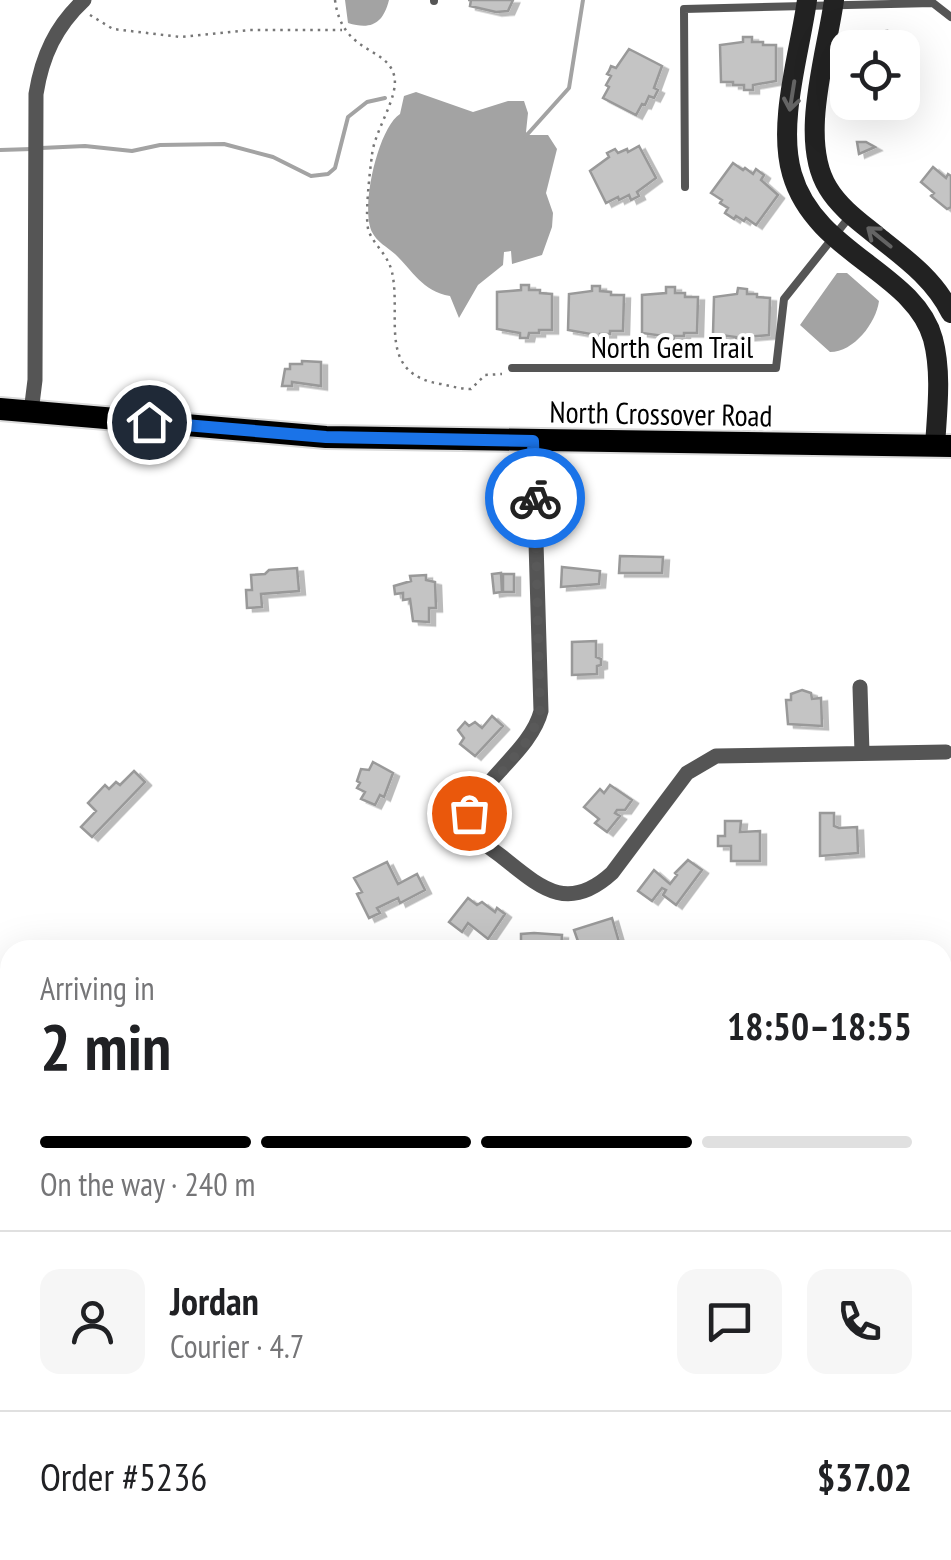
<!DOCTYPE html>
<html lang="en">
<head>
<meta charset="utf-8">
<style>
  :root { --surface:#fff; --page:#f6f6f6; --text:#202124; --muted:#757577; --line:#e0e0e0; --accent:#000 }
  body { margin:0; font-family:"PT Sans Narrow",sans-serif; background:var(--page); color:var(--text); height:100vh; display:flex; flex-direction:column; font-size:38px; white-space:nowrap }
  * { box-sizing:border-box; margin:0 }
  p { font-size:32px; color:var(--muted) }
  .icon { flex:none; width:55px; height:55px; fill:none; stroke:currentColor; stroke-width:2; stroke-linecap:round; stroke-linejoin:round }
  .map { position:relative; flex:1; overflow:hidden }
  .details { position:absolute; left:0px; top:940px; width:952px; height:620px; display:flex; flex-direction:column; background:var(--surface); border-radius:30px 30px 0 0; box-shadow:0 10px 40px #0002 }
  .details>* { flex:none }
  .controls { position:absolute; left:830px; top:30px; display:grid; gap:20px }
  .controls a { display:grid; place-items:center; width:90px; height:90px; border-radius:20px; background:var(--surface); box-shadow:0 10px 40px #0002; font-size:50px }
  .pin { position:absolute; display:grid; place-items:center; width:85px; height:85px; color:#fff; margin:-42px; border:5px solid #fff; border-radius:50%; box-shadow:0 2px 10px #0007 }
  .courier { position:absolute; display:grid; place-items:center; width:100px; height:100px; margin:-50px; border:8px solid #1a73e8; border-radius:50%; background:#fff; color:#222; box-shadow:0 2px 12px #0007 }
  .overview em { font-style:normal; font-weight:700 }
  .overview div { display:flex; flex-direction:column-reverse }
  .overview { display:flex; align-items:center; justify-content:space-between; height:170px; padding:0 40px }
  h1 { font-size:65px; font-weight:700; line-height:75px }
  .bar { display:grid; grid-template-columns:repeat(4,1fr); gap:15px 10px; align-content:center; height:120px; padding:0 40px }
  .bar i { height:12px; border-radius:8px; background:var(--line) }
  .bar .on { background:var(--accent) }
  .bar p { grid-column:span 4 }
  .line { display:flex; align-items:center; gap:25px; padding:0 40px; border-top:2px solid var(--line) }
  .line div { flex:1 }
  .round { display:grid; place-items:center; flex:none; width:105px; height:105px; border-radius:20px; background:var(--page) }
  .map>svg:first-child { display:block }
  .water { fill:#a3a3a3 }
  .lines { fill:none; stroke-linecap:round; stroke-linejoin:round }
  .stream { stroke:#a3a3a3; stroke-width:4 }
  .building { fill:#c4c4c4; stroke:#999; stroke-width:2.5; filter:url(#shadow) }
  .primary-casing { stroke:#dbdbdb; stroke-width:26 }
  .path { stroke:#777; stroke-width:2.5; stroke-dasharray:2.5 5; stroke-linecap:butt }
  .lane { stroke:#555; stroke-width:8 }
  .street { stroke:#555; stroke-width:15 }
  .secondary { stroke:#222; stroke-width:20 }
  .primary { stroke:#000; stroke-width:22 }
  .oneway { stroke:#646464 }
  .done { stroke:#595959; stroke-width:10; stroke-dasharray:0 18 }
  .route { stroke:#1a73e8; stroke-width:12 }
  .labels { text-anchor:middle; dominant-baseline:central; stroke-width:8; stroke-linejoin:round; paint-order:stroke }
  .street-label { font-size:30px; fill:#000; stroke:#fff }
</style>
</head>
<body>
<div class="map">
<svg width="951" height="1560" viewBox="0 0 951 1560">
  <defs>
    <filter id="shadow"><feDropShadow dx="6" dy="3.5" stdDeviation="0" flood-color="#0004"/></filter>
  </defs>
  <rect width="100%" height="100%" fill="#fff"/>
  <path class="water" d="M345,0H389C383,24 371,30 348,23Z
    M416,92L473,112L508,101H524L528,113L526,132L528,135H548L557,149L546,193L553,213L552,227L542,255L512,264L511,251L504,252L503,265L478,285L459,318L450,296C422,291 413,271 395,254C387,247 377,242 372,232C360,208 378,128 400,114L404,96Z
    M837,273H847L879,301C876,323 854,352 830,352L800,325Z"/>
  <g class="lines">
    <path class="stream" d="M525,137L569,88L583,0
      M41,148L85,146L132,151L160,145L224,144L273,157L311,176L328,174L335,168L348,117L367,102L385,98
      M0,150L32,149"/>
  </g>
  <path class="building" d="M468,0H513L508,11L496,12L470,6L471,0Z
    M887,31V37L910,40L911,76H902V48H855V40L878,37V32Z
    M743,37H752V42H763V45H776V81L753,85V90H744V85H733V82H721L720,45L743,42Z
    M629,49L662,66L654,88L658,90L654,98L649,96L645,105L642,104L636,115L603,98L609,87L606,85L611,76L607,74L609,71L611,66L616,68Z
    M857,142H866L875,147L859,154Z
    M639,146L656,178L637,192L639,196L631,200L629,195L619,200L618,197L606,203L590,171L609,157L607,153L615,149L618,153L627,149L628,152Z
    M733,163L743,170L745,168L753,174L756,169L764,175L761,180L778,195L756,225L746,218L744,221L736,216L734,219L725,213L728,208L720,203L722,200L711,193Z
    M933,167L946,178L948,174L951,176V207L947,209L931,196L934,193L921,182Z
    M521,285H529V290H540V293L552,294V330H539V333H529L528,338H520V333L497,329V292L521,290Z
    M592,286H600V291L611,292V295H624L623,331H610V334H600V339H591V334L568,330L569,294L592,291Z
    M666,287H675V293H685V297H698L697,333H684V336H674V341H664V336L642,333V295L666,293Z
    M738,288L747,289V294H757V297L770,298L769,335L746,337L745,343L736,342V337L713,334L714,297L737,294Z
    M302,361L321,362V386L292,382V386H282L285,369H290V364H302Z
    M620,556L663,557L662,573H619Z
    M562,567L600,571L599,584L561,587Z
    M297,568L299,591L261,594L262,607L247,608L246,590H252L251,575L265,574L269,570Z
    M501,573L502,592L494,593L492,574Z
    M503,574H514V592H503Z
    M426,575V580L435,582L436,608H429V622L413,621L410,599L403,600V593L395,594L394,586L411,581L410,576Z
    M596,641V657L601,659V665L597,666V674L572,675V642Z
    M802,690L811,693L812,699L821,698L822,726L788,724L786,700H791V694Z
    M492,716L503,726L475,756L460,744L464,738L458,730L465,722L469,726L475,722L482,728Z
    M373,762L393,773L384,797L380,795L375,805L361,799L365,792L357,788L360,783L357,781L361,769L369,770Z
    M134,771L145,782L92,837L81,827L96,811L88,803L105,785L109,789L116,782L120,785Z
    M610,785L632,800L625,810H617L615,813L620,816L607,832L595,823L599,819L584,807L600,789L604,793Z
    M820,813H834V826L839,828L857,827L858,853L820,856Z
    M725,821H741L740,832L760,831V861H731V846H718V836H725Z
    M688,860L702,870L676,905L663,895L666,890L662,888L652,901L638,891L654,870L670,884L677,875L675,873Z
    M387,862L398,884L417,874L425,890L400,903L398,898L394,900L377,908L380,913L369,918L357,894L362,892L354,878Z
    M468,898L477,905L482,902L495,912L497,908L505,914L488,939L468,923L462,932L449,922Z
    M612,918L619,942L604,950H581L574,930Z
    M534,933L562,935L561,950H521V934Z
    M0,1200H10L8,1217H0Z
    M951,1213V1249H942V1215Z
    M942,1357L946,1361L948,1358L951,1359V1396L942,1391Z
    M894,1551L895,1559L864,1560L868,1553Z"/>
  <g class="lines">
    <defs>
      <path id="primary" d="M0,409L326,437L951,446"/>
    </defs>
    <use href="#primary" class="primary-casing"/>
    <path class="path" d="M335,0C342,54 386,46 394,75C400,96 374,131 372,155C370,170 364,220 369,232C375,246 388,255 392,272C402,318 376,374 441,384C451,386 460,389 471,389L485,375L502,374
      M90,15L113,29L181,37L250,30H342"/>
    <path class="lane" d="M434,1V0
      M685,187L684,9L933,3L951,17
      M512,368H776L784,299L851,215"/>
    <path class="street" d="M31,412L35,380L36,94C42,56 56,26 84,0
      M533,441L541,711C531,752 472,786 468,821C473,838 488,846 501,856C540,887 567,914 612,873L687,773L716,756L946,752
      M860,687L862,753
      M942,1165H951
      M0,1168H10
      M942,1295L951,1303
      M946,1560L951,1500"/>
    <path class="secondary" d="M807,0C800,52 777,123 792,174C815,254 915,272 933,339C942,373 937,412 935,446
      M834,0C827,53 798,140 828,188C840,208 860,222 877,236C906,259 934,279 951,313"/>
    <use href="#primary" class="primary"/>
  </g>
  <defs><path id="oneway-shaft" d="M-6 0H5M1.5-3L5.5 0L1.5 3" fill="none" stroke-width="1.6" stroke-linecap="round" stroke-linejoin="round" transform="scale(2.5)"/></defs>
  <g class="oneway">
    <use href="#oneway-shaft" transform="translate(792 96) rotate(99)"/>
    <use href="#oneway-shaft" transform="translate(879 237) rotate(-141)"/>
  </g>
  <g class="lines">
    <path class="done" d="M469,813L531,736L540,711L535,498"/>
    <path class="route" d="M149,422L326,437L533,441L535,498"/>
  </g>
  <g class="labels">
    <g class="street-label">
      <text x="672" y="346">North Gem Trail</text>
      <text transform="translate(661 413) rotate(1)">North Crossover Road</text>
    </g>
  </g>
</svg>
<div class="controls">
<a><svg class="icon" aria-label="locate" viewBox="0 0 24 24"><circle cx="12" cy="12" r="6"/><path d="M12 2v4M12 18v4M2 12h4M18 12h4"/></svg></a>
</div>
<div class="pin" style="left:469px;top:813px;background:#ea580c"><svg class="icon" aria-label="bag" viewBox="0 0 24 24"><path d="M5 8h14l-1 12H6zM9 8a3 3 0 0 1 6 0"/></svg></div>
<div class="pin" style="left:149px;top:422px;background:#1f2937"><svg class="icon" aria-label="home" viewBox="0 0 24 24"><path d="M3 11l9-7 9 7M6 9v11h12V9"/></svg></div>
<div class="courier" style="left:535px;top:498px"><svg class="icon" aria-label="bike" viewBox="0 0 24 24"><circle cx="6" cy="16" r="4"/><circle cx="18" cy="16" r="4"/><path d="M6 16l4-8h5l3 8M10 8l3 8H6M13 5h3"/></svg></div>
<section class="details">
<div class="overview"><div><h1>2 min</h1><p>Arriving in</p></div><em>18:50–18:55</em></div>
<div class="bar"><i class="on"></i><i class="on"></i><i class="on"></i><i></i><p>On the way · 240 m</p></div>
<div class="line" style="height:180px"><a class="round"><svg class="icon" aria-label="person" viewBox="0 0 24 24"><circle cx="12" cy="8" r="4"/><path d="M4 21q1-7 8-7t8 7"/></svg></a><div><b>Jordan</b><p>Courier · 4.7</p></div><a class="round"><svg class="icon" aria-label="chat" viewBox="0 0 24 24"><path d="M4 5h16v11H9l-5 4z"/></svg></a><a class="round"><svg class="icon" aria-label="phone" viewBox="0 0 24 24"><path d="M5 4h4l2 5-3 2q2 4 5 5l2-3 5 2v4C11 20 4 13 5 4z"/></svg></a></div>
<div class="line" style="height:130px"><div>Order #5236</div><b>$37.02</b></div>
</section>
</div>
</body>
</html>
